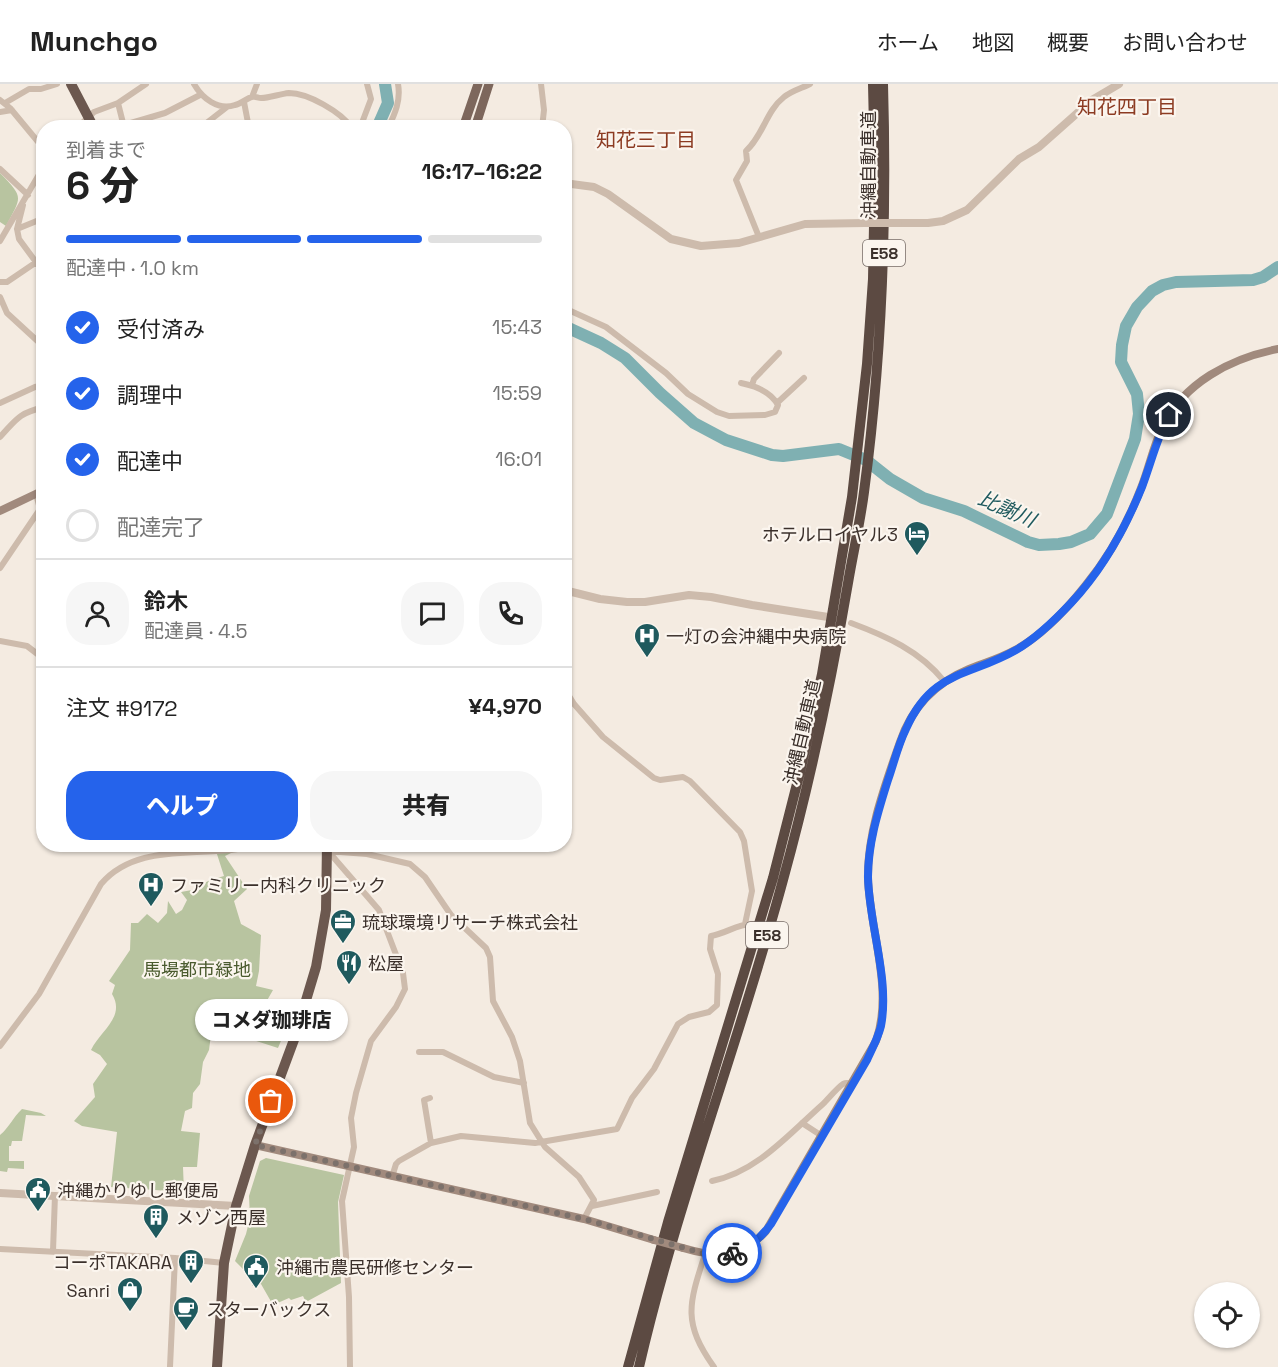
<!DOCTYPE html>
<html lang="ja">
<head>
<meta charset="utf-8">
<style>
  :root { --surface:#fff; --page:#f6f6f6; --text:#222; --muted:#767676; --line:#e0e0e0; --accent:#2563eb }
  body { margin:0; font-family:"Space Grotesk","Noto Sans JP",sans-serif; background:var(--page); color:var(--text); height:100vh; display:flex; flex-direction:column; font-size:22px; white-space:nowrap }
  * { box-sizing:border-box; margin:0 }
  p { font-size:20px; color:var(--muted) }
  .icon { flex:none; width:33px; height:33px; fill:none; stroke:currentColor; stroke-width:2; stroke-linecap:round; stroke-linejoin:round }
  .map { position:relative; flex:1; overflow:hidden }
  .panel { position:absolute; left:36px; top:36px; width:536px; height:732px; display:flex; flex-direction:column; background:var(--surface); border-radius:24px; box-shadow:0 2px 4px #0004 }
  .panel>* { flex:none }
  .fabs { position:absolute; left:1194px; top:1198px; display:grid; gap:12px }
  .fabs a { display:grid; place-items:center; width:66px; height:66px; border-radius:50%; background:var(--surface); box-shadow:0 2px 4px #0004; font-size:30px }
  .pin { position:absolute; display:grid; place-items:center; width:51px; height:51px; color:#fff; margin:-26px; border:3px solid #fff; border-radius:50%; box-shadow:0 2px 6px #0007 }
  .courier { position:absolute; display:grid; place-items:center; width:60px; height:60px; margin:-30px; border:4px solid #2563eb; border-radius:50%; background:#fff; color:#222; box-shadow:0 2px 8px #0007 }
  .bubble { position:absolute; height:42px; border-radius:21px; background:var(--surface); box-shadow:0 2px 4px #0004; font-size:20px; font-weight:800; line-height:42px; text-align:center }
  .summary em { font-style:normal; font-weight:800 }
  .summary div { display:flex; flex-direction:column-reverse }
  .summary { display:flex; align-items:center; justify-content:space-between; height:102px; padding:0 30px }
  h1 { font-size:39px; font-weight:800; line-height:45px }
  .bar { display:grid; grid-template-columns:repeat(4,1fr); gap:9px 6px; align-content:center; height:72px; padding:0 30px }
  .bar i { height:8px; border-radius:4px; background:var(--line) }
  .bar .current { background:var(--accent) }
  .bar p { grid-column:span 4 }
  .line { display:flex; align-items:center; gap:15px; padding:0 30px; border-top:2px solid var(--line) }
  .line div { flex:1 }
  .round { display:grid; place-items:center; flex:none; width:63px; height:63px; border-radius:24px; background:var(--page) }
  ol { padding:0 30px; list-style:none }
  li { display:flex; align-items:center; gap:18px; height:66px }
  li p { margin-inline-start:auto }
  li .icon { padding:6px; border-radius:50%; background:var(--accent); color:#fff; stroke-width:4 }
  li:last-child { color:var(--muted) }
  li i { width:33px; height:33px; border:3px solid var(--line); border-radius:50% }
  .button { display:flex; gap:12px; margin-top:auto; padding:12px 30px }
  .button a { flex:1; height:69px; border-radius:24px; background:var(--accent); color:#fff; font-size:24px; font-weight:800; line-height:69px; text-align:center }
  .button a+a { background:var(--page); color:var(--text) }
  header { display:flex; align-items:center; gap:36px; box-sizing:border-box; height:84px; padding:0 30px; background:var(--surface); border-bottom:2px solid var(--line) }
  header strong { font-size:28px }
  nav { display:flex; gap:33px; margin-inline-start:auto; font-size:21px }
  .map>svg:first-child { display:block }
  .green { fill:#b8c4a0 }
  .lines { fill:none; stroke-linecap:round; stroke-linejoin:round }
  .river { stroke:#7fb0b2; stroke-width:12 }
  .minor-tunnel { stroke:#cfc6bd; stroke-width:6; stroke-dasharray:6 3; stroke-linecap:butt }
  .minor { stroke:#cdbbac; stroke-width:6 }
  .tertiary { stroke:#cdbbac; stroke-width:8 }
  .secondary { stroke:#a18a7d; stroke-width:8 }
  .primary { stroke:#7d675c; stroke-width:9 }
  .trunk { stroke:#6c584f; stroke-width:10 }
  .motorway { stroke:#5c4a42; stroke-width:10 }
  .tertiary-bridge { stroke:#cdbbac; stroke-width:8 }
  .secondary-bridge { stroke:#a18a7d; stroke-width:8 }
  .done { stroke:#7c716b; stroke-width:6; stroke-dasharray:0 10.8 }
  .route { stroke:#2563eb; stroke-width:8 }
  .labels { text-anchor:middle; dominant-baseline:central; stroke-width:4.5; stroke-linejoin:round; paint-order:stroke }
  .shield { fill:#fbf5ee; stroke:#756b66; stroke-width:1.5 }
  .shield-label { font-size:16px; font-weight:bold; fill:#3b302b }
  .street-label { font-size:18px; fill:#3b302b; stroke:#fbf5ee }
  .poi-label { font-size:18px; fill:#3b302b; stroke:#fbf5ee; text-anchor:start }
  .park-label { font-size:18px; fill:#4a5a2e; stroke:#fbf5ee }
  .neighbourhood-label { font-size:20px; fill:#8c3b22; stroke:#fbf5ee }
  .water-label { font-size:20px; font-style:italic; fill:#1f5a5e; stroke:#fbf5ee }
</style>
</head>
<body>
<header>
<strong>Munchgo</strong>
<nav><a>ホーム</a><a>地図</a><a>概要</a><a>お問い合わせ</a></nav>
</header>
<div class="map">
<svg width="1278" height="1283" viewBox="0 0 1278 1283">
  <rect width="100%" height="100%" fill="#f4ebe1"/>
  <path class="green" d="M0,89C24,114 22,112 6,142L0,138Z
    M237,766L225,772L247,805L234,817L241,840L261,851L259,887L256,902L273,906L265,920C269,930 283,927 293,928L278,964L212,943L209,966L203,978L200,1000L193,1009L192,1024L185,1027L181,1047L200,1049L197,1083H183L184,1108L111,1103L117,1048L82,1042L74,1037L95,1013L93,1000L107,980L100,971L91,966C100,947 126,933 112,910L115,901L109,897L130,866L131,839H138L147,830L158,839L167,829L168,817L176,830L182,826L187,816L181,808L192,806L210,796L224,792L216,767Z
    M22,1025L41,1029L46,1032L26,1031L22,1057H12L11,1062H9V1077H24V1085L8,1084L7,1088L0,1087V1051C9,1044 13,1033 22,1025Z
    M266,1074L344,1091L338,1118L341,1199L306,1218L303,1212L291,1216L289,1214L273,1221L261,1200L252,1202L253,1195L235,1177L246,1150L250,1134L249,1112L260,1077Z"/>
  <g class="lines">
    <path class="river" d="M377,44L388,19L385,0
      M564,242L601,259L625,274L660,309L694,339L726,356L772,371L783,372L839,365L866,376L890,395L923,414L964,427L1028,458L1039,461L1059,460L1071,458L1090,450L1107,430L1135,355L1139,330L1137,310L1121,278L1122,261L1126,242L1137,223L1152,207L1163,201L1176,198L1253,196L1263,193L1278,183"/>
    <path class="minor-tunnel" d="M766,844L783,849"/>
    <path class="minor" d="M194,0C202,14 218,27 235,21C241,20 247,14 252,13C255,12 258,14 261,14C270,14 279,10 289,9C308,9 341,28 352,44
      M541,0L544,26L542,44
      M252,13L257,0
      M0,16L10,24L44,65
      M244,18L249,44
      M5,19L29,5H41L57,0
      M118,19L124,43
      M0,28L12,26
      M124,41L165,29L200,11
      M77,44L94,28L118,19L146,0
      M200,44L227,23
      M360,44L371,15L367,0
      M388,44C395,30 401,16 398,0
      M0,85L28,111
      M23,121L17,145L19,155L44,189
      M17,145L44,134
      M759,153L736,96L747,77L746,67C763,52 766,27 784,13C791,7 802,4 810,0
      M0,157L44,82
      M0,198H7L35,179
      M0,213L7,229L44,263
      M564,224L606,243L666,289L688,310L717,328L729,332L765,331L775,328L778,321C771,308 756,302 741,299
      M752,301L754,295L779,269
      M0,319L35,303L44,301
      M777,319L804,294
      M0,353C17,335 17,330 44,323
      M0,484L40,425L36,410
      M851,539C886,552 920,567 944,597
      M0,557L27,562L44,575
      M564,606L566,607L574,620L603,653L654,694L660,696L683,693L690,697L740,748L744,757L752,807L745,840
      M315,760L327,767L367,770L410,780L425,793L451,831L486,864L490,873L493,917L512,953L520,977L530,1039L545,1063L579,1093L594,1116L584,1135
      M328,767L379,826L403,889L405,905L396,923L371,957L356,1009L351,1034L354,1063L342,1117L349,1213L350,1283
      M0,962L39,910L101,800C130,766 175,770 216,767C229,766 241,766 253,760
      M419,968H443L494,993L524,999
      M430,1014L424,1016L431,1059
      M802,1039L822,1052
      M392,1093L396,1080L399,1077L431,1059L461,1052L535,1059L617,1045L632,1014L654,985L678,940L689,933L709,928L717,921L718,890L710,865L711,852C725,850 739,839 753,840
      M712,1097C757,1088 789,1050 823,1020C828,1015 838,1003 843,1000C847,998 848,999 852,1001
      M592,1122L657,1108
      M0,1165L175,1174L224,1179
      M53,1167L55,1111
      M705,1170C689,1220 682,1238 714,1283
      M170,1283L175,1174"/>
    <path class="tertiary" d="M564,99L594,103L608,110L671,155L701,162L739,159L805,140L865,139
      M898,139H928L943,137L967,126L1019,75L1039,63L1092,16L1119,0
      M564,506L600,515L627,518H645L689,511L711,513L752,521L828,533
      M0,1109L236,1122"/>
    <path class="secondary" d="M0,427L44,406
      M255,1061L584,1135L654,1156
      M683,1164C717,1174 741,1175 766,1147L876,957C894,907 870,847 868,795C867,749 885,701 900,658C912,623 935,599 969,585C984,579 1001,574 1015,566C1043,551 1066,526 1085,502C1109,473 1128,438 1141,404C1149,384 1153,363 1162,344C1183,299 1231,274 1278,265"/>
    <path class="primary" d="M463,44L478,0
      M475,44L489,0"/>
    <path class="trunk" d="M71,0L94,44
      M217,1283L224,1179L236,1122L255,1061L295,953L316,883L326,826L327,760"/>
    <path class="motorway" d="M628,1283L668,1138L773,794L800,688L822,590L852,413L867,280L873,195L875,89L873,0
      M639,1283C677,1118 739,959 783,796C810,698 831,599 848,499C853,469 860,439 864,408C882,273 887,137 883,0"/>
    <path class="tertiary-bridge" d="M865,139H898"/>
    <path class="secondary-bridge" d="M654,1156L683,1164"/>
  </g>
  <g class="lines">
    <path class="done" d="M271,1017L255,1061L584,1135L705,1170L732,1169"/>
    <path class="route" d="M732,1169C749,1165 761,1154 771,1140L867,976C872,965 878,954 881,942C890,895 869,841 868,793C868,759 878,728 888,696C894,679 898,661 906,645C932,586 969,593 1016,566C1037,554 1055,536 1071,519C1102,486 1125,445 1142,403C1151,379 1157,354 1169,331"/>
  </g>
  <defs>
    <symbol id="hotel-pin" viewBox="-11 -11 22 30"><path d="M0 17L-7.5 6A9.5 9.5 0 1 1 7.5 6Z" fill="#1f5a5e" stroke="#fbf5ee"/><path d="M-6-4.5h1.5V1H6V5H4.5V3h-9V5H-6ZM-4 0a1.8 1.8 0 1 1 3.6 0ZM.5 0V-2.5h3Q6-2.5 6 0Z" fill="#fff"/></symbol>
    <symbol id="hospital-pin" viewBox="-11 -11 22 30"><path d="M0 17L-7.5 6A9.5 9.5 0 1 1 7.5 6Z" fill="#1f5a5e" stroke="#fbf5ee"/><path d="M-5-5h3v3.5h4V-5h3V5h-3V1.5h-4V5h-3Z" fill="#fff"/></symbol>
    <symbol id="office-pin" viewBox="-11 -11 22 30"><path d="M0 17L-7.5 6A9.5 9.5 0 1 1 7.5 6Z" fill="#1f5a5e" stroke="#fbf5ee"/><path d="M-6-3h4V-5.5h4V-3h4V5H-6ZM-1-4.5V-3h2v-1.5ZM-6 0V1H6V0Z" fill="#fff"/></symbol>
    <symbol id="restaurant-pin" viewBox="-11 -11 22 30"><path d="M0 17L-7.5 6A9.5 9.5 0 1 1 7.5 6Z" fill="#1f5a5e" stroke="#fbf5ee"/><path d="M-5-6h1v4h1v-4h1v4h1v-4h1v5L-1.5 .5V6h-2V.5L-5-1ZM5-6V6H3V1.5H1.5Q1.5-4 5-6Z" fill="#fff"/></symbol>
    <symbol id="civic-pin" viewBox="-11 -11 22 30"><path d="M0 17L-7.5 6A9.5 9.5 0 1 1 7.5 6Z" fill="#1f5a5e" stroke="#fbf5ee"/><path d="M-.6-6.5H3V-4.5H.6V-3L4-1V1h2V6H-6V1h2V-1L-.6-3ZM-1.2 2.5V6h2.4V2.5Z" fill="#fff"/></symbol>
    <symbol id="building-pin" viewBox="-11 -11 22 30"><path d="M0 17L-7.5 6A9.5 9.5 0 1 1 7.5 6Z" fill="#1f5a5e" stroke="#fbf5ee"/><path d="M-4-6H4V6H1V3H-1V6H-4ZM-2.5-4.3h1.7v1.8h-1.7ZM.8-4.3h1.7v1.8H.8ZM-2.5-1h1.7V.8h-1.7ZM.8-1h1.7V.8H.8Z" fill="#fff"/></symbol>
    <symbol id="shop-pin" viewBox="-11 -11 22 30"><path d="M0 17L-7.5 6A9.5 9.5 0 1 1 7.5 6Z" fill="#1f5a5e" stroke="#fbf5ee"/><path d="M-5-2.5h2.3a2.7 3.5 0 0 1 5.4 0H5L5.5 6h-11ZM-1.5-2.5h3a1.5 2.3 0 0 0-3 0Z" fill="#fff"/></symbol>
    <symbol id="cafe-pin" viewBox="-11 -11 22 30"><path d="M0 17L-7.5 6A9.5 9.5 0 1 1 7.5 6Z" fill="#1f5a5e" stroke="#fbf5ee"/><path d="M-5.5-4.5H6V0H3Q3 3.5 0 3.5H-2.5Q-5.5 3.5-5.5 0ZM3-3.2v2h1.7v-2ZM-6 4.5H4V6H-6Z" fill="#fff"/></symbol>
  </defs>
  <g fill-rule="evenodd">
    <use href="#hotel-pin" x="902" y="435" width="30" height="40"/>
    <use href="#hospital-pin" x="632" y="537" width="30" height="40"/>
    <use href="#hospital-pin" x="136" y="786" width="30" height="40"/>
    <use href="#office-pin" x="328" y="823" width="30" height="40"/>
    <use href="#restaurant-pin" x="334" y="864" width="30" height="40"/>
    <use href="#civic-pin" x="23" y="1091" width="30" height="40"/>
    <use href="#building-pin" x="141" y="1118" width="30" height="40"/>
    <use href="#building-pin" x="176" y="1163" width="30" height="40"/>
    <use href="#civic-pin" x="241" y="1168" width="30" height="40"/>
    <use href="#shop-pin" x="115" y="1191" width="30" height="40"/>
    <use href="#cafe-pin" x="171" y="1210" width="30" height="40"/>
  </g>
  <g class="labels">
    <g class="shield">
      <rect x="863" y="156" width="42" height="26" rx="4.5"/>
      <rect x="746" y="838" width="42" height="26" rx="4.5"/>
    </g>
    <g class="shield-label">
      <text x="884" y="169">E58</text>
      <text x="767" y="851">E58</text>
    </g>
    <g class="street-label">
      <text transform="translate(868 81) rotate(-90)">沖縄自動車道</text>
      <text transform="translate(802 648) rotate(-77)">沖縄自動車道</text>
    </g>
    <g class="poi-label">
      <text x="898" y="450" text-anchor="end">ホテルロイヤル3</text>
      <text x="666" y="552">一灯の会沖縄中央病院</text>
      <text x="170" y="801">ファミリー内科クリニック</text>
      <text x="362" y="838">琉球環境リサーチ株式会社</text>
      <text x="368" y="879">松屋</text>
      <text x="57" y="1106">沖縄かりゆし郵便局</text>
      <text x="176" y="1133">メゾン西屋</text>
      <text x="172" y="1178" text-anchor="end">コーポTAKARA</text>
      <text x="276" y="1183">沖縄市農民研修センター</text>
      <text x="110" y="1206" text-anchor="end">Sanri</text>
      <text x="206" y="1225">スターバックス</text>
    </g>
    <g class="park-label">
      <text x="197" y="885">馬場都市緑地</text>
    </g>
    <g class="neighbourhood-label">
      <text x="1127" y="23">知花四丁目</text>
      <text x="646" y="56">知花三丁目</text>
    </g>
    <g class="water-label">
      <text transform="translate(1007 425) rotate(24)">比謝川</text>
    </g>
  </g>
</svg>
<div class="fabs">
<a><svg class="icon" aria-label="locate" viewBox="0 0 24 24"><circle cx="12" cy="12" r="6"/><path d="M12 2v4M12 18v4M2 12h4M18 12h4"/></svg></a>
</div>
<div class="pin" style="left:271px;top:1017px;background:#ea580c"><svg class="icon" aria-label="bag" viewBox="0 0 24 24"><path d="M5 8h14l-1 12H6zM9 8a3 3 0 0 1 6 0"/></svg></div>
<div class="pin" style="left:1169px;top:331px;background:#1f2937"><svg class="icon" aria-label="home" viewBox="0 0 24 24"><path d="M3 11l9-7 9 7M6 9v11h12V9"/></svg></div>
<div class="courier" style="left:732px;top:1169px"><svg class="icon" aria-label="bike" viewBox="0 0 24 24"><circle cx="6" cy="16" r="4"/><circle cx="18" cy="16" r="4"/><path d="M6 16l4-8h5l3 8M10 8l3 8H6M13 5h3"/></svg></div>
<div class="bubble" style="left:195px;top:915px;width:153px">コメダ珈琲店</div>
<section class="panel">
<div class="summary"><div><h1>6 分</h1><p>到着まで</p></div><em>16:17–16:22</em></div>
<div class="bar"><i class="current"></i><i class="current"></i><i class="current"></i><i></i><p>配達中 · 1.0 km</p></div>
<ol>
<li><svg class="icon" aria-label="check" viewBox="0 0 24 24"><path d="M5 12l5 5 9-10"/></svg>受付済み<p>15:43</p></li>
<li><svg class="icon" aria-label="check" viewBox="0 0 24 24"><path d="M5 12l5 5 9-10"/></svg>調理中<p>15:59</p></li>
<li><svg class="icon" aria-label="check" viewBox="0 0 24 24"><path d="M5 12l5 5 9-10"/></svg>配達中<p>16:01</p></li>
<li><i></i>配達完了</li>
</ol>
<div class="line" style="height:108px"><a class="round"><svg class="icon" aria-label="person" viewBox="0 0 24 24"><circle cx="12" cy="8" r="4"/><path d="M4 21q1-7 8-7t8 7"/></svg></a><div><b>鈴木</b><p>配達員 · 4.5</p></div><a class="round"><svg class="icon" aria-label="chat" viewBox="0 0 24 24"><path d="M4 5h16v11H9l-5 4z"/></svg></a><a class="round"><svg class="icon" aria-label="phone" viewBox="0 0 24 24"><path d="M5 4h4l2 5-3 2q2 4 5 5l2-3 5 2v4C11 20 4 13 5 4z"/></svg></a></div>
<div class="line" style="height:78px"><div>注文 #9172</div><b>¥4,970</b></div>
<div class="button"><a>ヘルプ</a><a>共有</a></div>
</section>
</div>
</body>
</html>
